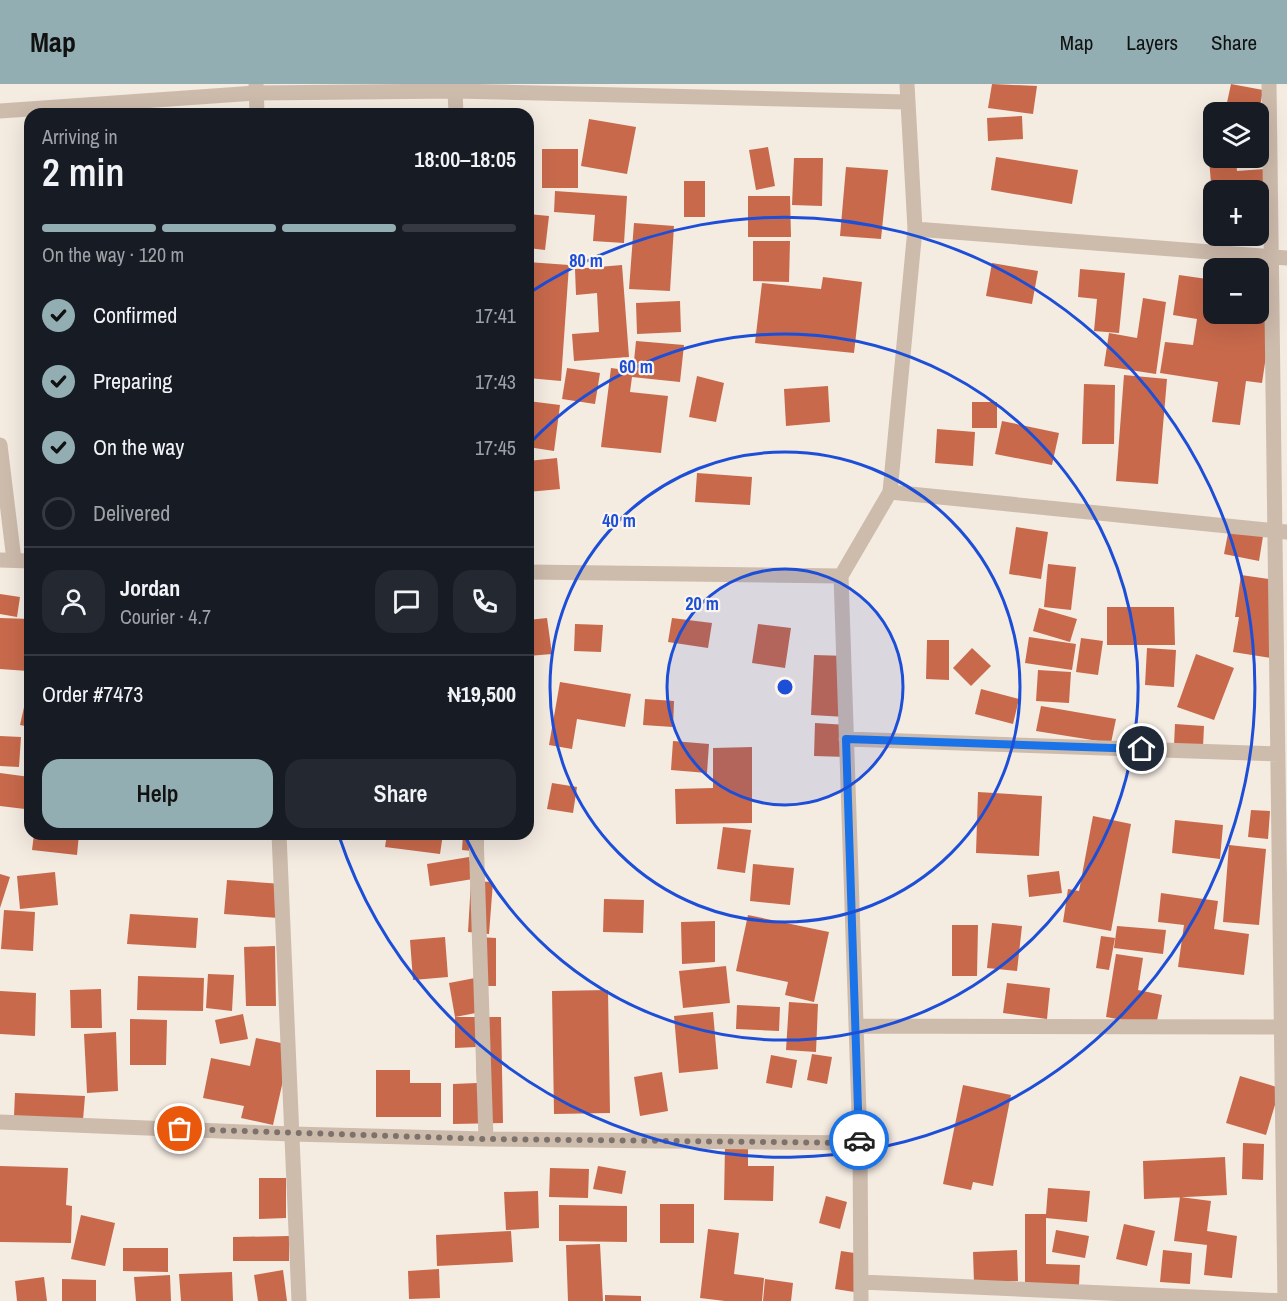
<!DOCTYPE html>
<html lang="en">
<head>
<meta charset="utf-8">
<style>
  :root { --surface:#171b24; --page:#242831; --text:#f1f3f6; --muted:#9ea1a6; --line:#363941; --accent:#92aeb2 }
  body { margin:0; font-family:"Archivo Narrow",sans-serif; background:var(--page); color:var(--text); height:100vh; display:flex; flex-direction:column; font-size:22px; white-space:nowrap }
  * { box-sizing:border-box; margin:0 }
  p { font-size:20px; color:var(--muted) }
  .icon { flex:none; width:33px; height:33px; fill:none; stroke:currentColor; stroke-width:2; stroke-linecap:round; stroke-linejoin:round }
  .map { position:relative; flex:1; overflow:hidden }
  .sheet { position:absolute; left:24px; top:24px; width:510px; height:732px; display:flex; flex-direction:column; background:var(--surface); border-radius:18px; box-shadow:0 6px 24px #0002 }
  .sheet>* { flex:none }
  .fabs { position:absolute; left:1203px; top:18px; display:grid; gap:12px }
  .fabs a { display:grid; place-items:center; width:66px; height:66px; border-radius:12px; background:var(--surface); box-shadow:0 6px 24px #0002; font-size:30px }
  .pin { position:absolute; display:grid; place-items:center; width:51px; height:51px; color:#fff; margin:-26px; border:3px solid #fff; border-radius:50%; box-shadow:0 2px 6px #0007 }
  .courier { position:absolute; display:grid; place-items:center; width:60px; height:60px; margin:-30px; border:4px solid #1a73e8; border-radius:50%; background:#fff; color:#222; box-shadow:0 2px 8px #0007 }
  .head em { font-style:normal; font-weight:600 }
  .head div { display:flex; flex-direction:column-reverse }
  .head { display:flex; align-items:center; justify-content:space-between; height:102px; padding:0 18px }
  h1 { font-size:39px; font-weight:600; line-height:45px }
  .bar { display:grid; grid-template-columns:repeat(4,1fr); gap:9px 6px; align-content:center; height:72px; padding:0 18px }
  .bar i { height:8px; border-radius:4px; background:var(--line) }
  .bar .active { background:var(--accent) }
  .bar p { grid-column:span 4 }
  .line { display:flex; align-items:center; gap:15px; padding:0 18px; border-top:2px solid var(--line) }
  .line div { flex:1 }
  .round { display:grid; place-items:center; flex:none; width:63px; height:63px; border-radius:18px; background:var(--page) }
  ol { padding:0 18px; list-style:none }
  li { display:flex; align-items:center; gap:18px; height:66px }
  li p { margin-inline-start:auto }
  li .icon { padding:6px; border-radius:50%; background:var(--accent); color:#111; stroke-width:4 }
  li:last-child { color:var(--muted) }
  li i { width:33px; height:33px; border:3px solid var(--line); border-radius:50% }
  .action { display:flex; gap:12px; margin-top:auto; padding:12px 18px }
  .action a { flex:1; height:69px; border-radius:18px; background:var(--accent); color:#111; font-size:24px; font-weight:600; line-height:69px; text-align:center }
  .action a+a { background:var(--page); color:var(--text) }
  header { display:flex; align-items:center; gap:36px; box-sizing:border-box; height:84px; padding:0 30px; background:var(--accent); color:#111 }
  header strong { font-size:28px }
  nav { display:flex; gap:33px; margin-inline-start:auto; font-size:21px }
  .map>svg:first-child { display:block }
  .building { fill:#c8694b }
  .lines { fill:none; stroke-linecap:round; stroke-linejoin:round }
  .minor { stroke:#cdbbac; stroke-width:15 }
  .done { stroke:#7c716b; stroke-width:6; stroke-dasharray:0 10.8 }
  .route { stroke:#1a73e8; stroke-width:8 }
  .ring { fill:none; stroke:#1d4ed8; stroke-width:3 }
  .centre { fill:#1d4ed8; stroke:#fbf5ee; stroke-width:3 }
  .ring-label { font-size:18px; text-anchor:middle; font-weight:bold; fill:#1d4ed8; stroke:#fbf5ee; stroke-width:4.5; stroke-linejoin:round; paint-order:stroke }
</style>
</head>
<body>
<header>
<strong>Map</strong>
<nav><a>Map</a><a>Layers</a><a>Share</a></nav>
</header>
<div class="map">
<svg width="1287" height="1217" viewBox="0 0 1287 1217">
  <rect width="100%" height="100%" fill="#f4ebe1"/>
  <path class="building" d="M992,0L1037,2L1033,30L988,24Z
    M1231,0L1263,6L1259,28H1225Z
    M1022,32L1023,55L988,57L987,34Z
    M589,35L636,43L627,90L581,82Z
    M1208,62H1214V74H1236L1237,87L1264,85L1265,114L1258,115V106H1214V112H1212Z
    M768,63L775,102L756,106L749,66Z
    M542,65H578V104H542Z
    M996,73L1078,86L1072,120L991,106Z
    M794,74H823L822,122L792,121Z
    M846,83L888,86L881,155L840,152Z
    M684,97H705V133H684Z
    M555,107L627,112L624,159L593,157L595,131L554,128Z
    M748,112H790L791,153H748Z
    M528,130L549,132L545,166L528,164Z
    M634,139L674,142L670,207L629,205Z
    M753,157H790L789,198L753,197Z
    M528,178L569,181L561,297L528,294Z
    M992,179L1038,187L1032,220L986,212Z
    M622,181L629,273L574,277L572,250L599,248L597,209L576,211L575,185Z
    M1080,185L1125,189L1119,249L1094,247L1097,215L1078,213Z
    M1179,191L1214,196V230H1258V203L1276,205L1262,299L1246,297L1240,341L1212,338L1218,298L1160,289L1165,258L1193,261L1197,235L1173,231Z
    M823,193L862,198L854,269L755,259L762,199L821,205Z
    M1143,214L1166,218L1156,290L1104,282L1109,249L1137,254Z
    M680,217L681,248L637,250L636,219Z
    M636,257L684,261L680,298L632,293L630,308L668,312L661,369L601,363L611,284L633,287Z
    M567,284L600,289L595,320L562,315Z
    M1124,291L1167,295L1158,400L1116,397Z
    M697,292L724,299L716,338L689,333Z
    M1084,300L1115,301L1114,360H1082Z
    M828,302L830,338L786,342L784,305Z
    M528,317L560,321L554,367L528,363Z
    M972,318H997V344H972Z
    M1002,337L1059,349L1052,381L995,370Z
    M937,345L975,348L973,382L935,379Z
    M557,374L560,405L528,408V377Z
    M697,389L752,393L750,421L695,418Z
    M1230,439L1264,446L1259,477L1224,470Z
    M1016,443L1048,448L1041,495L1009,490Z
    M1048,480L1076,483L1071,526L1044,523Z
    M1241,491L1283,497L1271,574L1233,568L1239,533H1235Z
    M0,510L20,513L17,533L0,530Z
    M1107,523H1174L1175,561H1107Z
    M1039,524L1077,535L1070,558L1033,547Z
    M0,534L30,535L28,587L0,585Z
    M547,534L552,570L528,572V536Z
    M672,534L712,539L708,564L668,558Z
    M575,540L603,541L601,568L574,567Z
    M758,540L791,544L785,584L752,579Z
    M1029,553L1076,560L1072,586L1025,579Z
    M1081,554L1103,557L1098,591L1076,588Z
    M927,556H949V596L926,595Z
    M972,564L991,582L971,602L953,584Z
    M1147,564L1176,566L1174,603L1145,601Z
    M1196,570L1234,584L1214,636L1177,623Z
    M814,571L848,572L846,633L811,631Z
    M1038,586L1071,588L1069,619L1036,617Z
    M560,598L631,610L625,643L577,635L572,665L549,661Z
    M29,601H30V643L20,641Z
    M981,605L1019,615L1013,640L975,630Z
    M645,615L674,617L673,643L643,641Z
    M1041,622L1116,635L1111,659L1036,647Z
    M815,639L848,641L847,673L814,672Z
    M1175,640L1204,642L1203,663L1174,661Z
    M0,652L21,653L19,683L0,682Z
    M673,657L709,660L707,689L671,686Z
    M752,663V739L676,740L675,705L713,704V664Z
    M0,689L30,693L25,725L0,722Z
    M552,699L577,703L573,729L547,725Z
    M978,708L1042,712L1039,772L976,769Z
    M1251,726L1270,727L1268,755L1248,753Z
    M1093,732L1131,740L1111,847L1063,838L1068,805L1079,807Z
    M1175,736L1223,741L1220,775L1172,769Z
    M723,743L751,746L745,789L717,785Z
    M34,750H79L77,771L32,766Z
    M387,750H443L440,770L385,763Z
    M463,750H484L483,768L462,766Z
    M1229,761L1266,765L1259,841L1223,838Z
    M469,773L473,795L430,802L427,780Z
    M753,780L794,784L790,821L750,817Z
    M1059,787L1062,809L1029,813L1027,791Z
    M55,788L58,821L20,825L17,792Z
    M0,790L10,793L0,824Z
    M227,796L282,800L279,834L224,830Z
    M471,797L493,798L489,850L468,848Z
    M1161,809L1218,817L1214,845L1249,850L1244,891L1178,883L1184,841L1158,838Z
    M604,815L644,816L643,849L603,848Z
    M4,826L35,828L33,867L1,865Z
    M130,830L198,834L196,864L127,860Z
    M748,831L829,848L814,918L785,911L788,898L736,887Z
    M715,837V878L682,880L681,838Z
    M992,839L1022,842L1017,887L987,884Z
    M952,841H978L977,892H952Z
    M1117,842L1166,846L1163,870L1114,864Z
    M1101,852L1115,854L1109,886L1096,884Z
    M445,853L448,893L413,896L410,856Z
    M478,853L496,854V902H477Z
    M275,862L276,922H246L244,863Z
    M1116,870L1143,874L1138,906L1162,911L1156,942L1106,933Z
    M726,882L730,919L683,924L679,887Z
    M208,890L234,891L232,927L206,924Z
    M138,892L204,894L203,927L137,926Z
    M475,894L481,928L455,933L449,899Z
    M1007,899L1050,904L1047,935L1003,929Z
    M101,905L102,944H71L70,906Z
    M608,906L610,1029L554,1030L552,907Z
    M0,907L36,909L35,952L0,950Z
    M789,918L818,920L816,968L786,966Z
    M737,921L780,923L779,947L736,945Z
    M713,928L718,985L679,989L674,932Z
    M243,930L248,955L220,960L215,936Z
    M455,933H501L503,1039L453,1040V1000L477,999L476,963L455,964Z
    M130,935L167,936L166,981H130Z
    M116,948L118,1007L87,1009L84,950Z
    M256,954L291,961L273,1041L241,1034L244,1022L203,1014L211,974L250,982Z
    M812,970L832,973L827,1000L807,996Z
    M771,971L797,976L792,1004L766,999Z
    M376,986H410V999H441V1033H376Z
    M662,988L668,1027L640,1032L634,993Z
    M1240,992L1280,1004L1266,1051L1226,1039Z
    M963,1001L1011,1011L993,1102L973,1098L971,1106L943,1100Z
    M15,1009L85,1012L83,1036L14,1032Z
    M1243,1059L1264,1060L1263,1096L1242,1095Z
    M725,1063H748V1082H774L773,1117L724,1116Z
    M1225,1073L1227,1111L1144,1115L1143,1077Z
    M0,1082L68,1084L66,1121L72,1122L71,1159L0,1158Z
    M598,1082L626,1087L622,1110L593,1105Z
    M550,1084L589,1085L588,1114L549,1113Z
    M259,1094H286V1134L259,1135Z
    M1048,1104L1090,1107L1087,1138L1046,1134V1180L1080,1181L1079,1201L1025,1202V1130H1046Z
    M538,1107L539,1144L506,1146L504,1108Z
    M826,1112L847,1118L840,1145L819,1139Z
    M1180,1113L1211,1117L1207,1147L1237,1152L1232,1194L1204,1191L1207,1161L1174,1157Z
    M660,1120H694V1159H660Z
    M559,1121L627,1122V1158L559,1157Z
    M81,1131L115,1139L105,1182L71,1175Z
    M1124,1140L1155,1147L1147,1182L1116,1175Z
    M708,1145L739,1149L734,1190L764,1194L762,1217H725L700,1214Z
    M1056,1146L1089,1152L1085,1174L1052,1168Z
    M511,1147L513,1178L437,1182L436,1151Z
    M289,1152V1177H233V1153Z
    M600,1160L603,1217H568L566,1161Z
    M123,1164H168V1188L123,1187Z
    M1017,1166L1018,1197L974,1199L973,1168Z
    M1163,1166L1192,1169L1190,1200L1160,1198Z
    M841,1167L868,1171L861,1209L835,1205Z
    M439,1185L440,1214L409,1215L408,1187Z
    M283,1186L287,1217H258L254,1191Z
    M232,1188L233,1217H181L179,1190Z
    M170,1191L171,1217H136L134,1193Z
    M44,1193L47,1217H17L15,1197Z
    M62,1195L96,1196V1217H62Z
    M765,1195L793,1199L791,1217H763Z
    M605,1211L641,1212V1217H605Z"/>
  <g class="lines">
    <path class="minor" d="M256,0L257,30
      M1269,0L1285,1217
      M455,7L456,30
      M0,27L256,9L455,7L906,18
      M915,145L1287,174
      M0,361L14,476
      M890,408L1287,448
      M0,476L30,477
      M528,488L841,492L860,1059L861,1217
      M841,492L890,408L915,145L907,0
      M846,655L1278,670
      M279,750L299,1217
      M476,750L486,1055
      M856,942L1282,943
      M0,1038L292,1050L486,1055L860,1059
      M861,1198L1285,1217"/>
  </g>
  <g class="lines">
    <path class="done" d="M180,1045L486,1055L860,1059L859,1056"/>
    <path class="route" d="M859,1056L846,655L1142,665"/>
  </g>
  <circle cx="785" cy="603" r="118" fill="#1d4ed8" fill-opacity=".12"/>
  <g class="ring">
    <circle cx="785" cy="603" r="118"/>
    <circle cx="785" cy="603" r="235"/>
    <path d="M529 360A353 353 0 1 1 465 752"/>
    <path d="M529 209A470 470 0 1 1 339 752"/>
  </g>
  <circle cx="785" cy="603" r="9" class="centre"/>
  <g class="ring-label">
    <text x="586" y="183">80 m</text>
    <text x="636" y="289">60 m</text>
    <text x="619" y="443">40 m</text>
    <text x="702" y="526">20 m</text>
  </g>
</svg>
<div class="fabs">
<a><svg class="icon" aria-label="layers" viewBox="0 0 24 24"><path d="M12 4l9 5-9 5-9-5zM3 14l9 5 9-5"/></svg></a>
<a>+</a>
<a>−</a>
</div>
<div class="pin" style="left:180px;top:1045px;background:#ea580c"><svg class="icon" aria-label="bag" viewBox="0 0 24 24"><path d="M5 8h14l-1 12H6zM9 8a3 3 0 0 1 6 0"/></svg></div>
<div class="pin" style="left:1142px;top:665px;background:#1f2937"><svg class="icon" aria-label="home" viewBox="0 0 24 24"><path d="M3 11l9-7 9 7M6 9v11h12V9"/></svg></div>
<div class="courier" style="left:859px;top:1056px"><svg class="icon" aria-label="car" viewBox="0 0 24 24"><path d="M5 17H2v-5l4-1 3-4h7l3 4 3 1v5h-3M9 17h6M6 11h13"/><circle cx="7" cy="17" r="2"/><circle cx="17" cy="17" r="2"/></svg></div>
<section class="sheet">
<div class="head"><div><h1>2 min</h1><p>Arriving in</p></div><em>18:00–18:05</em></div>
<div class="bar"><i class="active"></i><i class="active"></i><i class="active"></i><i></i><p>On the way · 120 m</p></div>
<ol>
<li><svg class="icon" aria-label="check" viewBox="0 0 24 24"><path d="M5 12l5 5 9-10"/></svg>Confirmed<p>17:41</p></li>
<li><svg class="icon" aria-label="check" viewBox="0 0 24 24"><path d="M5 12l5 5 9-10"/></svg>Preparing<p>17:43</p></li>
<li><svg class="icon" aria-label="check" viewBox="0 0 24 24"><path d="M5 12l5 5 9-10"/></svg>On the way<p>17:45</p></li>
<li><i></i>Delivered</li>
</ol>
<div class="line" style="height:108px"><a class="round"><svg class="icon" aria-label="person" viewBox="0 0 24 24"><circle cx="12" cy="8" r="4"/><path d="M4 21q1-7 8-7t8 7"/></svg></a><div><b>Jordan</b><p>Courier · 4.7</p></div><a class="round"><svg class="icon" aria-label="chat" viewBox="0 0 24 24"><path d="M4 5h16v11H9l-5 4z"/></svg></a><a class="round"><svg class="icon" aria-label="phone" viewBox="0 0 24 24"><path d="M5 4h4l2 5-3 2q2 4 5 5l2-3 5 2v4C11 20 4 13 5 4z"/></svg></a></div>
<div class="line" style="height:78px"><div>Order #7473</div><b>₦19,500</b></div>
<div class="action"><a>Help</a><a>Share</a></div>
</section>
</div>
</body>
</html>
